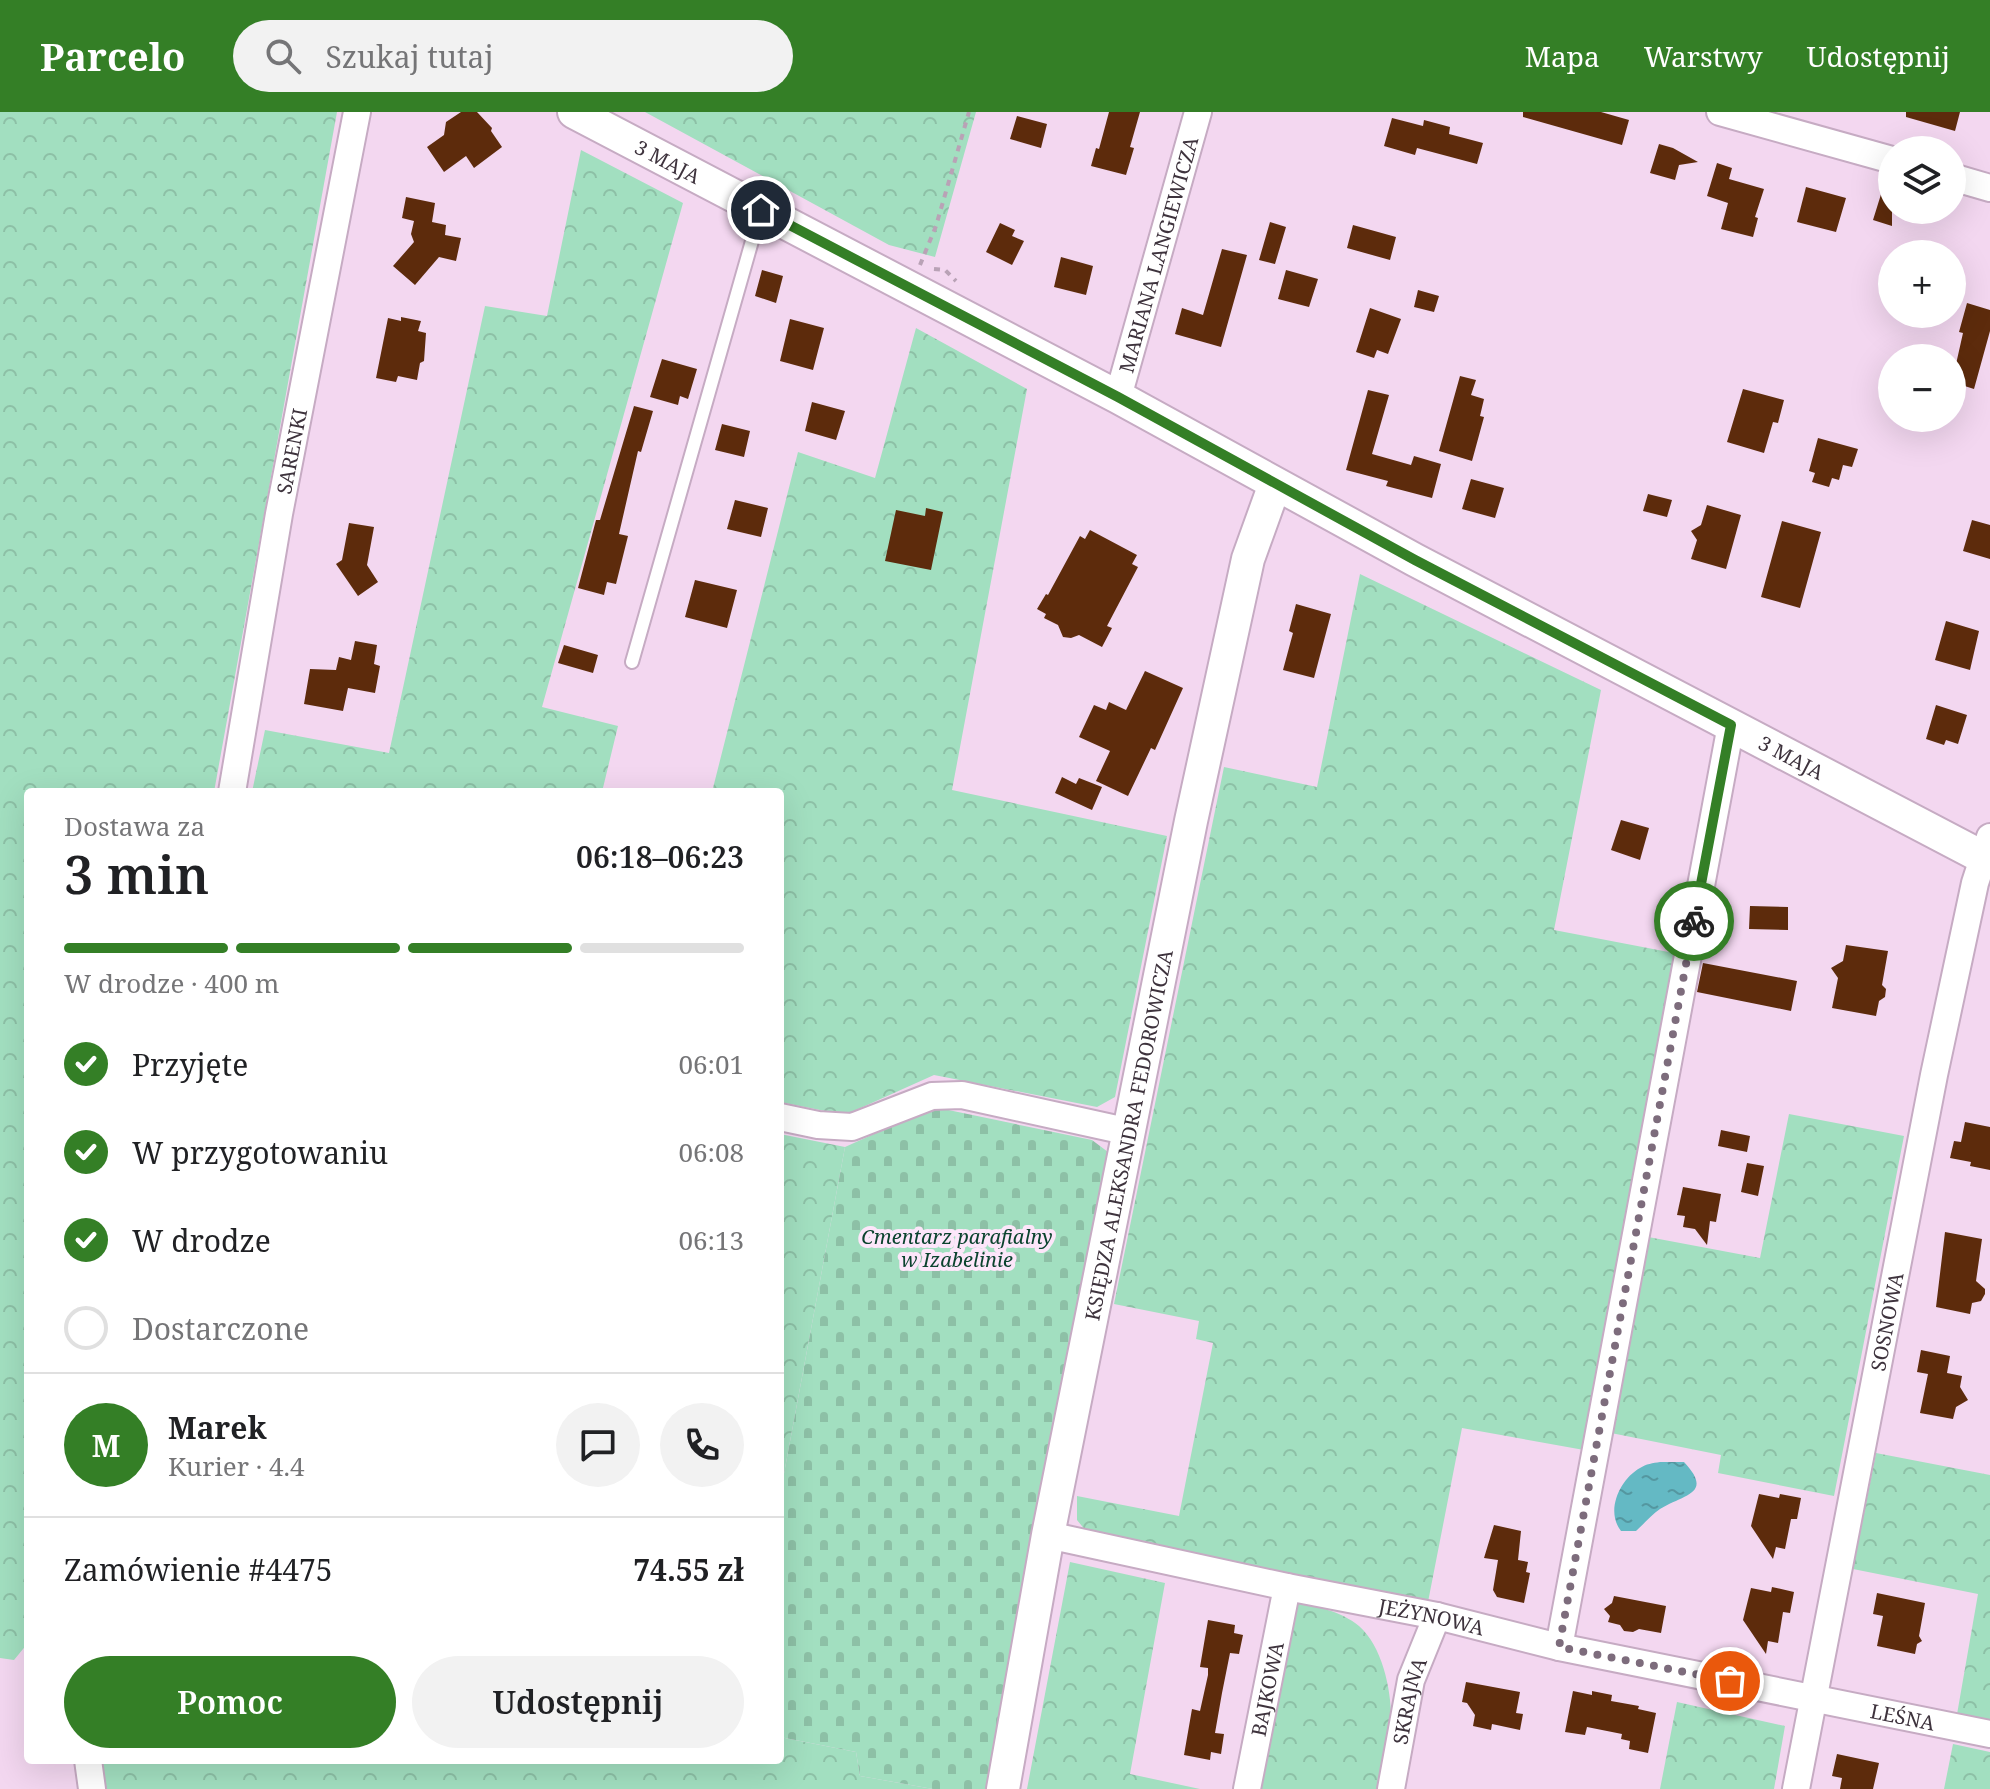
<!DOCTYPE html>
<html lang="pl">
<head>
<meta charset="utf-8">
<style>
  :root { --surface:#fff; --page:#f2f2f2; --text:#202124; --muted:#757577; --line:#e0e0e0; --accent:#347f26 }
  body { margin:0; font-family:"Noto Serif",serif; background:var(--page); color:var(--text); height:100vh; display:flex; flex-direction:column; font-size:30px; white-space:nowrap }
  * { box-sizing:border-box; margin:0 }
  p { font-size:26px; color:var(--muted) }
  .icon { flex:none; width:44px; height:44px; fill:none; stroke:currentColor; stroke-width:2; stroke-linecap:round; stroke-linejoin:round }
  .map { position:relative; flex:1; overflow:hidden }
  .sheet { position:absolute; left:24px; top:676px; width:760px; height:976px; display:flex; flex-direction:column; background:var(--surface); border-radius:8px; box-shadow:0 8px 32px #0002 }
  .sheet>* { flex:none }
  .fabs { position:absolute; left:1878px; top:24px; display:grid; gap:16px }
  .fabs a { display:grid; place-items:center; width:88px; height:88px; border-radius:50%; background:var(--surface); box-shadow:0 8px 32px #0002; font-size:40px }
  .pin { position:absolute; display:grid; place-items:center; width:68px; height:68px; color:#fff; margin:-34px; border:4px solid #fff; border-radius:50%; box-shadow:0 2px 8px #0007 }
  .courier { position:absolute; display:grid; place-items:center; width:80px; height:80px; margin:-40px; border:6px solid #347f26; border-radius:50%; background:#fff; color:#222; box-shadow:0 2px 10px #0007 }
  .summary em { font-style:normal; font-weight:600 }
  .summary div { display:flex; flex-direction:column-reverse }
  .summary { display:flex; align-items:center; justify-content:space-between; height:136px; padding:0 40px }
  h1 { font-size:52px; font-weight:600; line-height:60px }
  .bar { display:grid; grid-template-columns:repeat(4,1fr); gap:12px 8px; align-content:center; height:96px; padding:0 40px }
  .bar i { height:10px; border-radius:6px; background:var(--line) }
  .bar .active { background:var(--accent) }
  .bar p { grid-column:span 4 }
  .line { display:flex; align-items:center; gap:20px; padding:0 40px; border-top:2px solid var(--line) }
  .line div { flex:1 }
  .round { display:grid; place-items:center; flex:none; width:84px; height:84px; border-radius:42px; background:var(--page) }
  ol { padding:0 40px; list-style:none }
  li { display:flex; align-items:center; gap:24px; height:88px }
  li p { margin-inline-start:auto }
  li .icon { padding:8px; border-radius:50%; background:var(--accent); color:#fff; stroke-width:4 }
  li:last-child { color:var(--muted) }
  li i { width:44px; height:44px; border:4px solid var(--line); border-radius:50% }
  .cta { display:flex; gap:16px; margin-top:auto; padding:16px 40px }
  .cta a { flex:1; height:92px; border-radius:48px; background:var(--accent); color:#fff; font-size:32px; font-weight:600; line-height:92px; text-align:center }
  .cta a+a { background:var(--page); color:var(--text) }
  header { display:flex; align-items:center; gap:48px; box-sizing:border-box; height:112px; padding:0 40px; background:var(--accent); color:#fff }
  header strong { font-size:38px }
  nav { display:flex; gap:44px; margin-inline-start:auto; font-size:28px }
  .search { width:560px; height:72px; background:var(--page); display:flex; align-items:center; gap:20px; box-sizing:border-box; padding:0 28px; border-radius:44px; color:var(--muted); font-size:30px }
  .map>svg:first-child { display:block }
  .forest { fill:url(#forest-crowns) }
  .cemetery { fill:url(#cemetery-stones) }
  .water { fill:url(#water-ripples) }
  .building { fill:#5d2b0c }
  .lines { fill:none; stroke-linecap:round; stroke-linejoin:round }
  .service-casing { stroke:#c6abc3; stroke-width:16 }
  .minor-casing { stroke:#c6abc3; stroke-width:30 }
  .tertiary-casing { stroke:#c6abc3; stroke-width:36 }
  .path { stroke:#b9a2b6; stroke-width:4; stroke-dasharray:6 6; stroke-linecap:butt }
  .service { stroke:#fff; stroke-width:12 }
  .minor { stroke:#fff; stroke-width:26 }
  .tertiary { stroke:#fff; stroke-width:32 }
  .done { stroke:#7d6c7c; stroke-width:8; stroke-dasharray:0 14.4 }
  .route { stroke:#347f26; stroke-width:10 }
  .labels { text-anchor:middle; dominant-baseline:central; stroke-width:8; stroke-linejoin:round; paint-order:stroke }
  .street-label { font-size:20px; fill:#3e333d; stroke:#fde6fa }
  .park-label { font-size:20px; font-style:italic; fill:#0b432e; stroke:#fde6fa }
</style>
</head>
<body>
<header>
<strong>Parcelo</strong>
<div class="search"><svg class="icon" aria-label="search" viewBox="0 0 24 24"><circle cx="10" cy="10" r="6"/><path d="M15 15l6 6"/></svg>Szukaj tutaj</div>
<nav><a>Mapa</a><a>Warstwy</a><a>Udostępnij</a></nav>
</header>
<div class="map">
<svg width="1990" height="1677" viewBox="0 0 1990 1677">
  <defs>
    <pattern id="forest-crowns" width="20" height="18" patternUnits="userSpaceOnUse" patternTransform="scale(2)"><rect width="20" height="18" fill="#a2dfc0"/><path d="M2 6a3 3 0 1 1 6 0M12 15a3 3 0 1 1 6 0" fill="none" stroke="#8dc0a6"/></pattern>
    <pattern id="cemetery-stones" width="16" height="16" patternUnits="userSpaceOnUse" patternTransform="scale(2)"><rect width="16" height="16" fill="#a2dfc0"/><path d="M2 7V4a2 2 0 0 1 4 0v3zM10 15v-3a2 2 0 0 1 4 0v3z" fill="#8dc0a6"/></pattern>
    <pattern id="water-ripples" width="26" height="14" patternUnits="userSpaceOnUse" patternTransform="scale(2)"><rect width="26" height="14" fill="#64b9c4"/><path d="M2 4q2-2 4 0t4 0M15 11q2-2 4 0t4 0" fill="none" stroke="#5497a0"/></pattern>
  </defs>
  <rect width="100%" height="100%" fill="#f3d7f0"/>
  <path class="forest" d="M0,0H337L214,680H28V1531L14,1548L0,1546Z
    M645,0H976L935,145L889,133Z
    M581,38L683,91L542,595L618,614L602,680H252L265,618L389,641L485,194L547,204Z
    M916,216L1027,277L952,678L1167,724L1115,985L1097,995L934,963L845,1003L780,990V680H712L798,340L875,366Z
    M1360,462L1601,578L1554,818L1679,842L1584,1338L1462,1316L1428,1490L1090,1424L1077,1408V1384L1179,1404L1213,1231L1196,1227L1199,1209L1114,1192L1224,655L1317,675Z
    M1789,1002L1904,1024L1834,1384L1718,1361L1721,1343L1606,1320L1643,1124L1760,1146Z
    M780,1022L845,1035L780,1383Z
    M1876,1341L1990,1363V1614L1956,1608L1978,1482L1853,1457Z
    M1070,1450L1165,1471L1130,1662L1200,1677H1027Z
    M1296,1489C1317,1495 1341,1499 1359,1514C1383,1535 1392,1580 1391,1611C1391,1632 1382,1656 1377,1677H1258Z
    M1677,1590L1785,1614L1774,1677H1660Z
    M780,1625L856,1640L860,1664L933,1677H104L98,1648H780Z
    M1953,1632L1990,1640V1677H1944Z"/>
  <path class="cemetery" d="M934,995L1092,1028L1108,1040L1018,1495L992,1677H933L860,1664L856,1640L780,1625V1383L845,1035Z"/>
  <path class="water" d="M1660,1350H1684C1714,1382 1684,1382 1660,1397C1652,1402 1644,1412 1636,1419H1621C1605,1399 1620,1367 1640,1356C1646,1352 1653,1351 1660,1350Z"/>
  <path class="building" d="M461,0H477L492,16L491,19L502,35L474,56L466,44L444,60L427,35L444,23L446,10Z
    M1109,0H1140L1130,35L1134,36L1126,63L1091,54L1096,36L1099,37Z
    M1523,0H1601L1629,8L1622,33L1523,5Z
    M1906,0H1960L1955,19L1906,5Z
    M1017,4L1047,12L1041,36L1010,27Z
    M1392,6L1423,14L1424,8L1450,15L1449,22L1483,31L1477,52L1417,36L1415,43L1384,34Z
    M1659,32L1673,36L1698,50L1679,53L1675,68L1650,61Z
    M1717,51L1732,56L1729,67L1764,77L1755,105L1758,106L1753,125L1721,117L1728,91L1707,84Z
    M1887,63L1892,64V114L1873,108Z
    M1806,75L1846,86L1836,120L1797,110Z
    M406,85L435,91L432,110L446,113L445,123L461,126L456,149L439,145L415,173L393,154L414,130L411,122L414,109L402,106Z
    M1270,110L1286,115L1275,152L1259,148Z
    M1000,111L1015,118L1012,124L1024,129L1012,153L986,140Z
    M1353,113L1396,125L1390,148L1347,136Z
    M1222,137L1247,143L1221,235L1175,222L1182,196L1203,203Z
    M1061,145L1093,154L1086,183L1054,175Z
    M762,158L783,164L776,191L755,184Z
    M1286,158L1318,167L1309,195L1278,187Z
    M1418,178L1439,184L1434,200L1414,195Z
    M1967,191L1990,198V219L1974,277L1952,270L1963,221L1959,220Z
    M1370,196L1401,207L1388,242L1377,238L1374,246L1356,240Z
    M401,205L421,209L418,219L426,221L424,249L420,251L417,268L398,264L396,270L376,266L388,206L401,209Z
    M790,207L824,216L813,258L780,249Z
    M662,247L697,257L688,287L680,284L678,293L650,285Z
    M1460,264L1476,268L1471,283L1484,287L1480,304L1484,305L1472,349L1439,339Z
    M1743,277L1784,288L1778,311L1773,310L1764,341L1727,330Z
    M1368,278L1389,283L1372,342L1411,353L1414,344L1441,352L1432,386L1386,374L1388,369L1346,358Z
    M812,290L845,299L836,328L805,319Z
    M634,294L653,299L641,340L638,339L619,422L628,424L616,472L607,470L604,483L578,476L596,408H600Z
    M722,312L750,319L744,345L715,338Z
    M1818,326L1858,337L1852,355L1843,353L1839,368L1832,366L1829,375L1812,370L1815,361L1809,359Z
    M1471,367L1504,376L1495,406L1462,397Z
    M1648,382L1672,388L1667,405L1643,399Z
    M735,388L768,396L761,425L727,417Z
    M1707,393L1741,403L1726,457L1691,447L1697,428L1691,419L1701,413Z
    M926,396L943,400L931,458L885,449L896,398L925,404Z
    M1972,408L1990,413V447L1963,439Z
    M1782,409L1821,420L1800,496L1761,485Z
    M349,411L374,415L367,453L378,470L358,484L336,452L342,448Z
    M1090,418L1137,443L1132,452L1138,455L1107,514L1112,516L1102,535L1079,523L1071,526L1063,525L1058,513L1044,506L1046,502L1037,497L1046,482L1048,483L1080,424L1085,427Z
    M695,468L737,478L727,516L685,505Z
    M1296,492L1331,502L1314,566L1283,558L1293,521L1289,519Z
    M1946,509L1979,519L1970,558L1935,548Z
    M355,529L377,533L374,552L380,554L375,581L348,576L343,599L304,592L310,557L336,558L339,545L351,548Z
    M564,533L598,543L593,561L558,551Z
    M1145,559L1183,576L1155,638L1151,636L1128,684L1096,669L1110,639L1079,625L1094,593L1106,598L1109,590L1126,598Z
    M1936,593L1967,603L1958,632L1946,628L1944,633L1926,627Z
    M1062,665L1076,672L1079,666L1102,675L1092,698L1055,681Z
    M1621,708L1649,716L1640,748L1611,738Z
    M1750,794L1788,795V818L1749,817Z
    M1846,833L1888,839L1882,873L1886,877L1885,885L1879,889L1876,904L1832,896L1838,866L1831,856L1843,849Z
    M1703,851L1797,869L1791,899L1697,880Z
    M1965,1010L1990,1015V1058L1970,1054L1971,1050L1950,1046L1954,1029L1961,1030Z
    M1721,1018L1750,1024L1747,1040L1718,1034Z
    M1747,1051L1764,1054L1758,1084L1741,1080Z
    M1683,1075L1721,1082L1716,1110L1710,1109L1707,1133L1695,1117L1683,1115L1685,1104L1677,1103Z
    M1945,1120L1982,1127L1976,1169L1985,1177V1182L1981,1189L1972,1191L1970,1202L1936,1195Z
    M1921,1238L1950,1244L1947,1261L1962,1264L1960,1275L1968,1288L1956,1295L1953,1307L1920,1301L1928,1262L1917,1260Z
    M1759,1382L1779,1386L1780,1382L1801,1386L1797,1407H1791L1785,1437L1776,1435L1773,1447L1751,1414Z
    M1494,1413L1521,1419L1518,1448L1528,1450L1526,1460L1530,1461L1524,1491L1497,1485L1493,1478L1498,1448L1484,1446Z
    M1772,1475L1794,1480L1790,1501L1783,1500L1778,1531L1768,1529L1766,1542L1743,1508L1751,1476L1771,1480Z
    M1877,1481L1925,1491L1919,1524L1922,1529L1917,1532L1915,1542L1877,1534L1883,1504L1873,1502Z
    M1614,1484L1666,1494L1661,1521L1639,1517L1633,1520L1624,1519L1620,1513L1608,1510L1610,1504L1604,1497L1612,1491Z
    M1208,1508L1235,1513L1234,1521L1243,1523L1239,1542L1230,1541L1222,1581L1215,1621L1224,1622L1221,1642L1211,1640L1210,1648L1184,1643L1192,1597L1200,1599L1208,1563V1556L1200,1555Z
    M1466,1570L1520,1580L1516,1601L1523,1602L1520,1618L1492,1612L1491,1618L1473,1614L1475,1603L1467,1591L1462,1590Z
    M1573,1579L1592,1583V1579L1612,1583L1611,1589L1639,1594L1638,1597L1656,1601L1648,1641L1629,1637L1630,1629L1621,1627L1622,1622L1587,1615L1585,1623L1565,1620Z
    M1837,1642L1879,1651L1873,1677H1840L1842,1666L1832,1664Z"/>
  <g class="lines">
    <defs>
      <path id="service" d="M632,550L760,101"/>
      <g id="minor">
        <path d="M1720,0L1892,48"/>
        <path d="M1952,65L1990,76"/>
        <path id="s1" d="M1118,285L1198,0"/>
        <path id="s2" d="M232,680L279,402L357,0"/>
        <path d="M780,1005L818,1013L852,1015L932,984L962,983L1130,1020"/>
        <path id="s3" d="M1048,1423L1287,1475L1437,1504L1559,1535L1990,1622"/>
        <path d="M1559,1535L1731,613"/>
        <path d="M88,1648L92,1677"/>
        <path id="s4" d="M1247,1677L1287,1475"/>
        <path id="s5" d="M1391,1677L1411,1568L1437,1504"/>
        <path id="s6" d="M1796,1677L1934,963L1975,771L1990,725"/>
      </g>
      <g id="tertiary">
        <path id="s7" d="M574,0L1118,285L1415,448L1990,749"/>
        <path id="s8" d="M1003,1677L1048,1423L1191,709L1248,447L1275,372"/>
      </g>
    </defs>
    <use href="#service" class="service-casing"/>
    <use href="#minor" class="minor-casing"/>
    <use href="#tertiary" class="tertiary-casing"/>
    <path class="path" d="M920,153L936,114L969,0
      M934,157L945,158L956,169"/>
    <use href="#service" class="service"/>
    <use href="#minor" class="minor"/>
    <use href="#tertiary" class="tertiary"/>
  </g>
  <g class="lines">
    <path class="done" d="M1694,809L1559,1535L1730,1569"/>
    <path class="route" d="M761,98L1118,285L1415,448L1731,613L1694,809"/>
  </g>
  <g class="labels">
    <g class="street-label">
      <text stroke="none"><textPath href="#s7" startOffset="106">3 MAJA</textPath></text>
      <text stroke="none"><textPath href="#s1" startOffset="148">MARIANA LANGIEWICZA</textPath></text>
      <text stroke="none"><textPath href="#s2" startOffset="346">SARENKI</textPath></text>
      <text stroke="none"><textPath href="#s7" startOffset="1378">3 MAJA</textPath></text>
      <text stroke="none"><textPath href="#s8" startOffset="666">KSIĘDZA ALEKSANDRA FEDOROWICZA</textPath></text>
      <text stroke="none"><textPath href="#s6" startOffset="476">SOSNOWA</textPath></text>
      <text stroke="none"><textPath href="#s3" startOffset="392">JEŻYNOWA</textPath></text>
      <text stroke="none"><textPath href="#s4" startOffset="102">BAJKOWA</textPath></text>
      <text stroke="none"><textPath href="#s5" startOffset="90">SKRAJNA</textPath></text>
      <text stroke="none"><textPath href="#s3" startOffset="874">LEŚNA</textPath></text>
    </g>
    <g class="park-label">
      <text x="957" y="1124">Cmentarz parafialny<tspan x="957" dy="23">w Izabelinie</tspan></text>
    </g>
  </g>
</svg>
<div class="fabs">
<a><svg class="icon" aria-label="layers" viewBox="0 0 24 24"><path d="M12 4l9 5-9 5-9-5zM3 14l9 5 9-5"/></svg></a>
<a>+</a>
<a>−</a>
</div>
<div class="pin" style="left:1730px;top:1569px;background:#ea580c"><svg class="icon" aria-label="bag" viewBox="0 0 24 24"><path d="M5 8h14l-1 12H6zM9 8a3 3 0 0 1 6 0"/></svg></div>
<div class="pin" style="left:761px;top:98px;background:#1f2937"><svg class="icon" aria-label="home" viewBox="0 0 24 24"><path d="M3 11l9-7 9 7M6 9v11h12V9"/></svg></div>
<div class="courier" style="left:1694px;top:809px"><svg class="icon" aria-label="bike" viewBox="0 0 24 24"><circle cx="6" cy="16" r="4"/><circle cx="18" cy="16" r="4"/><path d="M6 16l4-8h5l3 8M10 8l3 8H6M13 5h3"/></svg></div>
<section class="sheet">
<div class="summary"><div><h1>3 min</h1><p>Dostawa za</p></div><em>06:18–06:23</em></div>
<div class="bar"><i class="active"></i><i class="active"></i><i class="active"></i><i></i><p>W drodze · 400 m</p></div>
<ol>
<li><svg class="icon" aria-label="check" viewBox="0 0 24 24"><path d="M5 12l5 5 9-10"/></svg>Przyjęte<p>06:01</p></li>
<li><svg class="icon" aria-label="check" viewBox="0 0 24 24"><path d="M5 12l5 5 9-10"/></svg>W przygotowaniu<p>06:08</p></li>
<li><svg class="icon" aria-label="check" viewBox="0 0 24 24"><path d="M5 12l5 5 9-10"/></svg>W drodze<p>06:13</p></li>
<li><i></i>Dostarczone</li>
</ol>
<div class="line" style="height:144px"><b class="round" style="background:var(--accent);color:#fff">M</b><div><b>Marek</b><p>Kurier · 4.4</p></div><a class="round"><svg class="icon" aria-label="chat" viewBox="0 0 24 24"><path d="M4 5h16v11H9l-5 4z"/></svg></a><a class="round"><svg class="icon" aria-label="phone" viewBox="0 0 24 24"><path d="M5 4h4l2 5-3 2q2 4 5 5l2-3 5 2v4C11 20 4 13 5 4z"/></svg></a></div>
<div class="line" style="height:104px"><div>Zamówienie #4475</div><b>74.55 zł</b></div>
<div class="cta"><a>Pomoc</a><a>Udostępnij</a></div>
</section>
</div>
</body>
</html>
